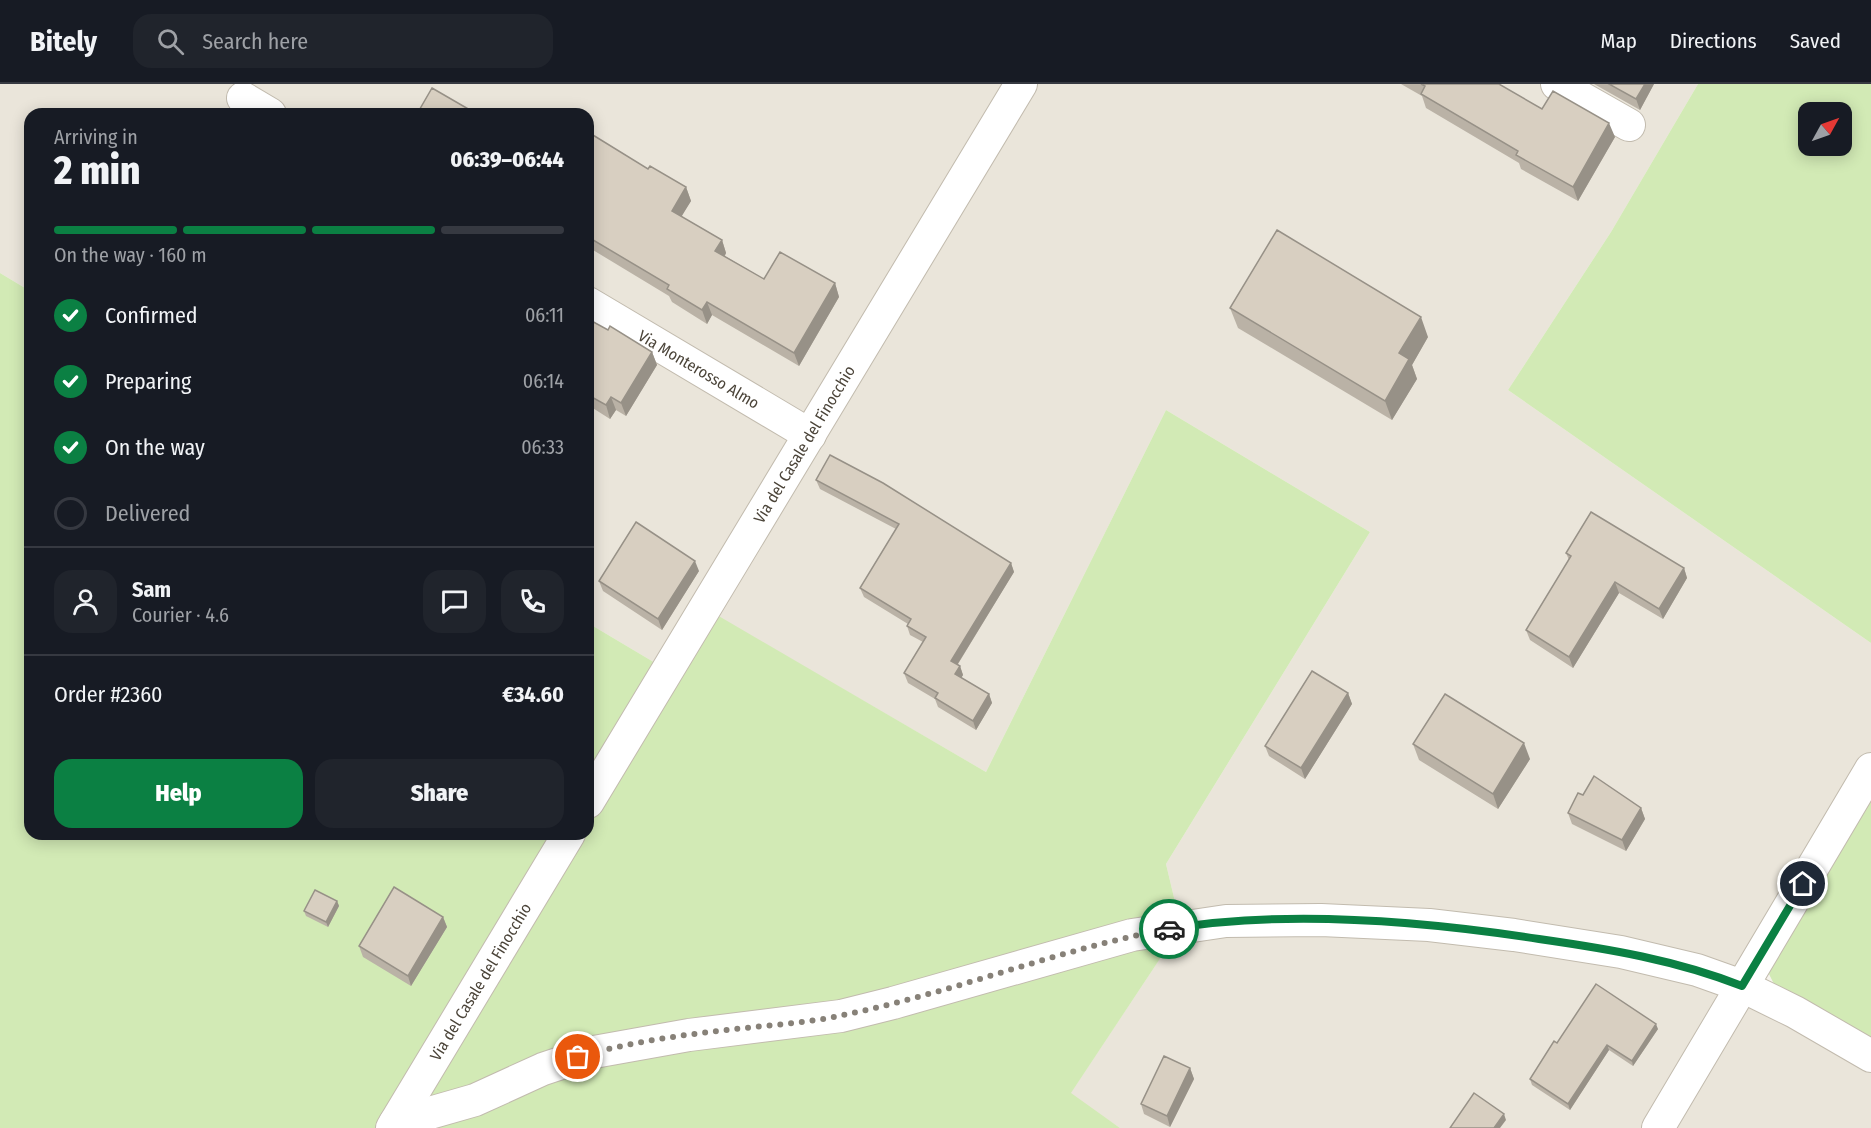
<!DOCTYPE html>
<html lang="en">
<head>
<meta charset="utf-8">
<style>
  :root { --surface:#171b24; --page:#20242c; --text:#f1f3f6; --muted:#9ea1a6; --line:#363941; --accent:#0b8043 }
  body { margin:0; font-family:"Fira Sans Condensed",sans-serif; background:var(--page); color:var(--text); height:100vh; display:flex; flex-direction:column; font-size:22px; white-space:nowrap }
  * { box-sizing:border-box; margin:0 }
  p { font-size:20px; color:var(--muted) }
  .icon { flex:none; width:33px; height:33px; fill:none; stroke:currentColor; stroke-width:2; stroke-linecap:round; stroke-linejoin:round }
  .map { position:relative; flex:1; overflow:hidden }
  .details { position:absolute; left:24px; top:24px; width:570px; height:732px; display:flex; flex-direction:column; background:var(--surface); border-radius:18px; box-shadow:0 3px 15px #0003 }
  .details>* { flex:none }
  .needle { width:39px; rotate:50deg }
  .tools { position:absolute; left:1798px; top:18px; display:grid; gap:12px }
  .tools a { display:grid; place-items:center; width:54px; height:54px; border-radius:12px; background:var(--surface); box-shadow:0 3px 15px #0003; font-size:30px }
  .pin { position:absolute; display:grid; place-items:center; width:51px; height:51px; color:#fff; margin:-26px; border:3px solid #fff; border-radius:50%; box-shadow:0 2px 6px #0007 }
  .courier { position:absolute; display:grid; place-items:center; width:60px; height:60px; margin:-30px; border:4px solid #0b8043; border-radius:50%; background:#fff; color:#222; box-shadow:0 2px 8px #0007 }
  .overview em { font-style:normal; font-weight:800 }
  .overview div { display:flex; flex-direction:column-reverse }
  .overview { display:flex; align-items:center; justify-content:space-between; height:102px; padding:0 30px }
  h1 { font-size:39px; font-weight:800; line-height:45px }
  .bar { display:grid; grid-template-columns:repeat(4,1fr); gap:9px 6px; align-content:center; height:72px; padding:0 30px }
  .bar i { height:8px; border-radius:4px; background:var(--line) }
  .bar .current { background:var(--accent) }
  .bar p { grid-column:span 4 }
  .line { display:flex; align-items:center; gap:15px; padding:0 30px; border-top:2px solid var(--line) }
  .line div { flex:1 }
  .round { display:grid; place-items:center; flex:none; width:63px; height:63px; border-radius:18px; background:var(--page) }
  ol { padding:0 30px; list-style:none }
  li { display:flex; align-items:center; gap:18px; height:66px }
  li p { margin-inline-start:auto }
  li .icon { padding:6px; border-radius:50%; background:var(--accent); color:#fff; stroke-width:4 }
  li:last-child { color:var(--muted) }
  li i { width:33px; height:33px; border:3px solid var(--line); border-radius:50% }
  .cta { display:flex; gap:12px; margin-top:auto; padding:12px 30px }
  .cta a { flex:1; height:69px; border-radius:18px; background:var(--accent); color:#fff; font-size:24px; font-weight:800; line-height:69px; text-align:center }
  .cta a+a { background:var(--page); color:var(--text) }
  header { display:flex; align-items:center; gap:36px; box-sizing:border-box; height:84px; padding:0 30px; background:var(--surface); border-bottom:2px solid var(--line) }
  header strong { font-size:28px }
  nav { display:flex; gap:33px; margin-inline-start:auto; font-size:21px }
  .search { width:420px; height:54px; background:var(--page); display:flex; align-items:center; gap:15px; box-sizing:border-box; padding:0 21px; border-radius:18px; color:var(--muted); font-size:22px }
  .map>svg:first-child { display:block }
  .residential { fill:#eae5da }
  .green { fill:#d2eab5; fill-rule:evenodd }
  .lines { fill:none; stroke-linecap:round; stroke-linejoin:round }
  .minor-casing { stroke:#c2bbae; stroke-width:34 }
  .minor { stroke:#fff; stroke-width:32 }
  .wall { fill:#bab2a6 }
  .shaded-wall { fill:#979187 }
  .building { fill:#d8cfc1; stroke:#979187; stroke-width:1.5 }
  .done { stroke:#878178; stroke-width:6; stroke-dasharray:0 10.8 }
  .route { stroke:#0b8043; stroke-width:8 }
  .labels { text-anchor:middle; dominant-baseline:central; stroke-width:5; stroke-linejoin:round; paint-order:stroke }
  .street-label { font-size:16px; fill:#4b4439; stroke:#fff }
</style>
</head>
<body>
<header>
<strong>Bitely</strong>
<div class="search"><svg class="icon" aria-label="search" viewBox="0 0 24 24"><circle cx="10" cy="10" r="6"/><path d="M15 15l6 6"/></svg>Search here</div>
<nav><a>Map</a><a>Directions</a><a>Saved</a></nav>
</header>
<div class="map">
<svg width="1871" height="1044" viewBox="0 0 1871 1044">
  <rect width="100%" height="100%" fill="#f6f3ec"/>
  <path class="residential" d="M0,0H1698L1611,148L1508,306L1871,559V685L1742,902L1871,972V1044H1120L1070,1010L1181,843L1166,780L1370,448L1166,326L986,688L705,525L667,586L588,539V30H30V207L0,189Z"/>
  <path class="green" d="M1698,0H1871V559L1508,306L1611,148ZM1842,28V62H1809V28Z
    M0,189L30,207V750H588V539L667,586L705,524L986,688L1166,326L1370,448L1166,780L1181,843L1071,1009L1120,1044H0Z
    M1871,715V955L1776,904L1769,890L1772,880Z"/>
  <g class="lines">
    <defs>
      <g id="minor">
        <path d="M1557,0L1629,41"/>
        <path d="M243,14L270,30"/>
        <path id="s1" d="M588,219L810,351"/>
        <path id="s2" d="M588,718L1021,0"/>
        <path d="M395,1039L475,1016L543,985L594,968L689,951L841,932L893,919L1132,851L1226,837L1321,836L1429,841L1514,851L1621,868L1697,886L1742,902L1795,928L1871,972"/>
        <path id="s3" d="M392,1044L569,750"/>
        <path d="M1658,1044L1871,685"/>
      </g>
    </defs>
    <use href="#minor" class="minor-casing"/>
    <use href="#minor" class="minor"/>
  </g>
  <path class="wall" d="M1401,0H1499L1542,25L1615,53L1578,117L1521,85L1519,79L1426,24L1422,12Z
    M1594,0H1654L1640,26Z
    M588,48L648,85L686,103L691,117L681,132L722,156L726,169L725,172L764,195L835,199L839,213L799,282L712,231L707,240L672,218L669,212L588,163Z
    M1230,224L1428,253L1412,281L1417,295L1392,336L1238,244Z
    M588,235L608,246L652,268L657,281L626,332L616,326L610,335L588,321Z
    M816,396L1011,479L1014,488L958,580L960,582L963,591L961,594L989,610L992,619L976,646L938,623L935,615L908,599L904,589L923,558L910,551L907,542L908,540L864,513L860,504L896,445L820,405Z
    M1566,469L1684,484L1687,494L1663,535L1619,509L1573,584L1530,556L1526,546L1569,476Z
    M699,487L662,546L603,507L599,497Z
    M1348,609L1352,620L1305,695L1269,672L1265,662Z
    M1413,660L1530,675L1498,725L1419,676Z
    M1583,711L1641,724L1645,735L1626,767L1572,740L1568,729Z
    M337,817L339,822L328,843L306,832L304,827Z
    M443,833L447,843L411,902L363,873L359,862Z
    M1658,945L1633,982L1609,966L1570,1026L1532,1001L1530,995L1557,959Z
    M1190,984L1194,995L1170,1043L1144,1030L1141,1020Z"/>
  <path class="shaded-wall" d="M1645,0H1654L1640,26L1636,15Z
    M1609,39L1615,53L1578,117L1573,103Z
    M686,103L691,117L677,140L672,127Z
    M722,156L726,169L720,180L715,167Z
    M835,199L839,213L799,282L794,269Z
    M707,218L712,231L707,240L702,226Z
    M1421,233L1428,253L1412,281L1417,295L1392,336L1385,317L1399,269Z
    M652,268L657,281L626,332L621,319Z
    M611,313L616,326L610,335L606,321Z
    M695,477L699,487L662,546L658,535Z
    M1011,479L1014,488L954,586L951,577Z
    M1684,484L1687,494L1663,535L1659,525Z
    M1615,498L1619,509L1573,584L1569,573Z
    M960,582L963,591L958,599L955,590Z
    M1348,609L1352,620L1305,695L1301,684Z
    M989,610L992,619L976,646L973,637Z
    M1524,659L1530,675L1498,725L1493,710Z
    M1641,724L1645,735L1626,767L1622,756Z
    M337,817L339,822L328,843L326,838Z
    M443,833L447,843L411,902L408,892Z
    M1656,940L1658,945L1633,982L1632,977Z
    M1607,961L1609,966L1570,1026L1568,1020Z
    M1190,984L1194,995L1170,1043L1167,1032Z
    M1504,1030L1506,1036L1500,1044H1494Z"/>
  <path class="building" d="M1421,0H1499L1542,25L1553,7L1609,39L1573,103L1516,71L1518,67L1421,10L1425,2Z
    M1609,0H1645L1636,15Z
    M432,4L477,30H417Z
    M588,48L648,85L650,82L686,103L672,127L722,156L715,167L764,195L780,168L835,199L794,269L707,218L702,226L667,205L669,201L588,153Z
    M1277,146L1421,233L1399,269L1409,275L1385,317L1230,224Z
    M588,235L608,246L610,242L652,268L621,319L611,313L606,321L588,311Z
    M830,371L883,399L1011,479L951,577L960,582L955,590L989,610L973,637L935,614L938,609L904,589L926,553L907,542L911,535L860,504L899,440L816,396Z
    M1591,428L1684,484L1659,525L1615,498L1569,573L1526,546L1571,472L1566,469Z
    M636,438L695,477L658,535L599,497Z
    M1312,587L1348,609L1301,684L1265,662Z
    M1445,610L1524,659L1493,710L1413,660Z
    M1594,692L1641,724L1622,756L1568,729L1578,709L1583,711Z
    M394,803L443,833L408,892L359,862Z
    M315,806L337,817L326,838L304,827Z
    M1596,900L1656,940L1632,977L1607,961L1568,1020L1530,995L1554,957L1557,959Z
    M1164,972L1190,984L1167,1032L1141,1020Z
    M1474,1009L1504,1030L1494,1044H1450Z"/>
  <g class="lines">
    <path class="done" d="M578,973C629,958 682,951 735,945C771,941 808,939 843,931C953,909 1058,865 1169,845"/>
    <path class="route" d="M1169,845C1287,825 1422,837 1539,855C1609,865 1676,876 1742,902L1803,800"/>
  </g>
  <g class="labels">
    <g class="street-label">
      <text stroke="none"><textPath href="#s1" startOffset="129">Via Monterosso Almo</textPath></text>
      <text stroke="none"><textPath href="#s2" startOffset="418">Via del Casale del Finocchio</textPath></text>
      <text stroke="none"><textPath href="#s3" startOffset="171">Via del Casale del Finocchio</textPath></text>
    </g>
  </g>
</svg>
<div class="tools">
<a><svg class="needle" viewBox="-14 -14 28 28"><path d="M0-13l5 13h-10z" fill="#e53935"/><path d="M0 13l5-13h-10z" fill="#9ea1a6"/></svg></a>
</div>
<div class="pin" style="left:578px;top:973px;background:#ea580c"><svg class="icon" aria-label="bag" viewBox="0 0 24 24"><path d="M5 8h14l-1 12H6zM9 8a3 3 0 0 1 6 0"/></svg></div>
<div class="pin" style="left:1803px;top:800px;background:#1f2937"><svg class="icon" aria-label="home" viewBox="0 0 24 24"><path d="M3 11l9-7 9 7M6 9v11h12V9"/></svg></div>
<div class="courier" style="left:1169px;top:845px"><svg class="icon" aria-label="car" viewBox="0 0 24 24"><path d="M5 17H2v-5l4-1 3-4h7l3 4 3 1v5h-3M9 17h6M6 11h13"/><circle cx="7" cy="17" r="2"/><circle cx="17" cy="17" r="2"/></svg></div>
<section class="details">
<div class="overview"><div><h1>2 min</h1><p>Arriving in</p></div><em>06:39–06:44</em></div>
<div class="bar"><i class="current"></i><i class="current"></i><i class="current"></i><i></i><p>On the way · 160 m</p></div>
<ol>
<li><svg class="icon" aria-label="check" viewBox="0 0 24 24"><path d="M5 12l5 5 9-10"/></svg>Confirmed<p>06:11</p></li>
<li><svg class="icon" aria-label="check" viewBox="0 0 24 24"><path d="M5 12l5 5 9-10"/></svg>Preparing<p>06:14</p></li>
<li><svg class="icon" aria-label="check" viewBox="0 0 24 24"><path d="M5 12l5 5 9-10"/></svg>On the way<p>06:33</p></li>
<li><i></i>Delivered</li>
</ol>
<div class="line" style="height:108px"><a class="round"><svg class="icon" aria-label="person" viewBox="0 0 24 24"><circle cx="12" cy="8" r="4"/><path d="M4 21q1-7 8-7t8 7"/></svg></a><div><b>Sam</b><p>Courier · 4.6</p></div><a class="round"><svg class="icon" aria-label="chat" viewBox="0 0 24 24"><path d="M4 5h16v11H9l-5 4z"/></svg></a><a class="round"><svg class="icon" aria-label="phone" viewBox="0 0 24 24"><path d="M5 4h4l2 5-3 2q2 4 5 5l2-3 5 2v4C11 20 4 13 5 4z"/></svg></a></div>
<div class="line" style="height:78px"><div>Order #2360</div><b>€34.60</b></div>
<div class="cta"><a>Help</a><a>Share</a></div>
</section>
</div>
</body>
</html>
